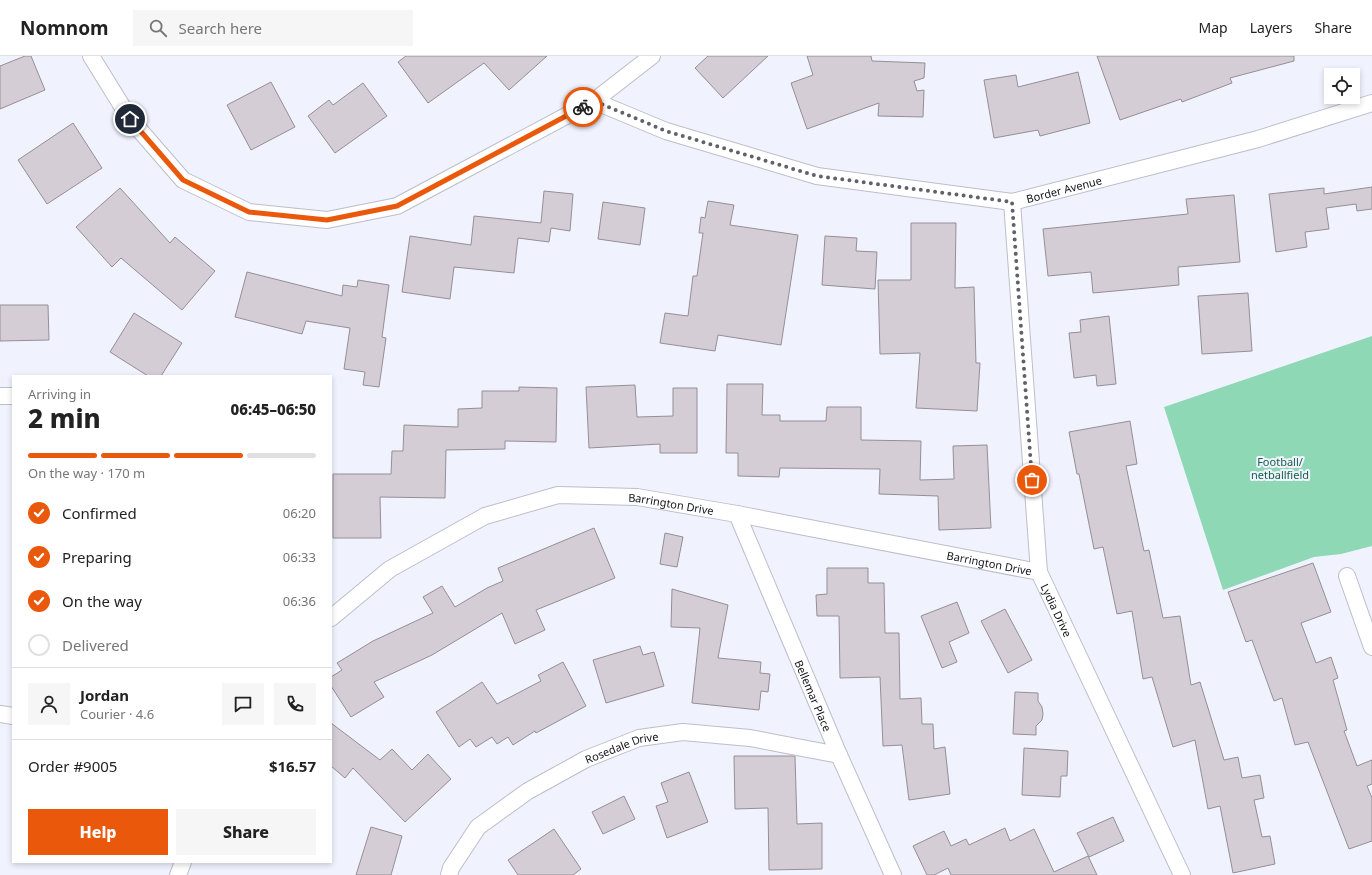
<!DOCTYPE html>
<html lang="en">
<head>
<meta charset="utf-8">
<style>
  :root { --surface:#fff; --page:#f6f6f6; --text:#222; --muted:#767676; --line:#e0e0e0; --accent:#ea580c }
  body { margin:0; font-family:"Noto Sans",sans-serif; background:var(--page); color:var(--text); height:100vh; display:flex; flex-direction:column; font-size:15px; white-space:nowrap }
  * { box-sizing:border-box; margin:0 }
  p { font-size:13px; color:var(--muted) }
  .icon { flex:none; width:22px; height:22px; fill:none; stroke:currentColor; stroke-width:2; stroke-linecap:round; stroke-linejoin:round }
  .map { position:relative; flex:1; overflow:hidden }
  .sheet { position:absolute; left:12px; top:319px; width:320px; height:488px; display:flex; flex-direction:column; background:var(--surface); border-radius:0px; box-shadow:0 2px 6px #0003 }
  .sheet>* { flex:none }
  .tools { position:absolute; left:1324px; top:12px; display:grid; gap:8px }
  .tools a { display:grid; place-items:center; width:36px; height:36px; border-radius:0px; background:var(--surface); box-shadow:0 2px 6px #0003; font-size:20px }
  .pin { position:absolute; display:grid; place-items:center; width:34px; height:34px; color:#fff; margin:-17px; border:2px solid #fff; border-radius:50%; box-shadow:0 1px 4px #0007 }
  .courier { position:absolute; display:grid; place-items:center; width:40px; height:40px; margin:-20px; border:3px solid #ea580c; border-radius:50%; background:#fff; color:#222; box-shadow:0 1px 5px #0007 }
  .summary em { font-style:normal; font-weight:800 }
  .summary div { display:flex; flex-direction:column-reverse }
  .summary { display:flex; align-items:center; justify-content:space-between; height:68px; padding:0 16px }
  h1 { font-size:26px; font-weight:800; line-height:30px }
  .bar { display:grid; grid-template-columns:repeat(4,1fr); gap:6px 4px; align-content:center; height:48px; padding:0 16px }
  .bar i { height:5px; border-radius:3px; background:var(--line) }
  .bar .selected { background:var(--accent) }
  .bar p { grid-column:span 4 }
  .line { display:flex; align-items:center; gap:10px; padding:0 16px; border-top:1px solid var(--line) }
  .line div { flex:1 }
  .round { display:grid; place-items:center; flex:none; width:42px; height:42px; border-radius:0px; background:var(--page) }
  ol { padding:0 16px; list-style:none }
  li { display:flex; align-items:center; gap:12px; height:44px }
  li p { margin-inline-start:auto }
  li .icon { padding:4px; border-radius:50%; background:var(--accent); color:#fff; stroke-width:4 }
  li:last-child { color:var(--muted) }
  li i { width:22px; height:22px; border:2px solid var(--line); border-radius:50% }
  .cta { display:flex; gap:8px; margin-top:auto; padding:8px 16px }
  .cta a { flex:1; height:46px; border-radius:0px; background:var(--accent); color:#fff; font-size:16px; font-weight:800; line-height:46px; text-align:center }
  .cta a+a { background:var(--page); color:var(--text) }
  header { display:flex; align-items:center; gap:24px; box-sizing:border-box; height:56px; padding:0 20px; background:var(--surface); border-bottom:1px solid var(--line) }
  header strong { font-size:19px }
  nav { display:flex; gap:22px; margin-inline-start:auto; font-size:14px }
  .search { width:280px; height:36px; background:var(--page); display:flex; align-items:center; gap:10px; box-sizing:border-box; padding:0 14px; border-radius:0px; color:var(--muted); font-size:15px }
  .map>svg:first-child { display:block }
  .green { fill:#8ed8b5 }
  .building { fill:#d4cdd6; stroke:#958e97 }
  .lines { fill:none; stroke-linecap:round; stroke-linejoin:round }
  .street-casing { stroke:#bcbec9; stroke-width:18 }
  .street { stroke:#fff; stroke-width:16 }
  .done { stroke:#606268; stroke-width:4; stroke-dasharray:0 7.2 }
  .route { stroke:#ea580c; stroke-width:5 }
  .labels { text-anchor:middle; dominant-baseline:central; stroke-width:4; stroke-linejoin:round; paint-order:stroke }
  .street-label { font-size:11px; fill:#131418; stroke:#f0f3fe }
  .park-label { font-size:11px; fill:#155e43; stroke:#f0f3fe }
</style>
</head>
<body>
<header>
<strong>Nomnom</strong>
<div class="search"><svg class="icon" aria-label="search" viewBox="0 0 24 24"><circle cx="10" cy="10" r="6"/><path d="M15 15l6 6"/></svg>Search here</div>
<nav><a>Map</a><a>Layers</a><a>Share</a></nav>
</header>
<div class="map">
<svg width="1372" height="819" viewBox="0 0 1372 819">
  <rect width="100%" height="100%" fill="#f0f3fe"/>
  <path class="green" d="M1372,280V490L1341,498L1314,501L1223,534L1164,351Z"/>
  <path class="building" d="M25,0H31L45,34L0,53V10Z
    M406,0H547L509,34L484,7L428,47L398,6Z
    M708,0H768L723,42L695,12Z
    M807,0H871L872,5L925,7L924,22L914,25L917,35L924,34L923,61L878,60L879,47L807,73L791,27L813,19Z
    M1097,0H1294V5L1230,22L1232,27L1182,46L1181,43L1120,64Z
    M1078,16L1090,67L1040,80L1038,74L994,82L984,24L1016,19L1018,31Z
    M271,26L295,71L251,94L227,49Z
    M363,27L387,60L335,97L308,60L329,44L333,49Z
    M73,67L102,112L47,148L18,104Z
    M1372,131V153L1357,155L1356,148L1326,152L1329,173L1305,176L1307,191L1276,196L1269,138L1324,132V138Z
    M120,132L170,187L175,181L215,215L182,254L121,202L112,211L76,171Z
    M544,135L573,138L570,175L551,172L549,186L518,182L514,217L454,211L450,243L402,236L410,180L471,189L474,160L541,167Z
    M1234,139L1240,206L1178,211L1179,229L1093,237L1091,216L1048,220L1043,173L1188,158L1186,143Z
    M708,145L734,149L730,169L798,179L781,289L718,279L715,295L660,287L665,257L688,260L693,220H697L703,177H699L701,161L705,162Z
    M603,146L645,152L640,189L598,183Z
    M911,167H956L955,232L974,231L976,307H980L977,355L916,352L920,297L880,298L878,224H911Z
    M825,180L857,182L856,195L877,196L875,233L822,229Z
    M247,216L342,240L343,229L357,231L358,224L389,229L382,281L386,282L379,331L363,329L365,316L344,313L350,272L306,265L302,278L235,261Z
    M1248,237L1252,295L1202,298L1198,240Z
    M0,249H48L49,284L0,285Z
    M134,257L182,287L161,320H148L110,296Z
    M1109,260L1116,328L1097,330L1096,319L1074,322L1069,277L1081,276L1080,264Z
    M727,328H763L762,359H780V365H826L827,351H861V384L921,385L920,424L954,423L953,390L987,389L991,472L939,474L938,440L879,438L880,413L780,412L779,421L738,420V397H726Z
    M635,329L637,361L673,360V332H697V397H660V388L589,392L586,331Z
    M519,331L557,332L556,386L505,385V393L446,394L445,442L380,441L381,482H333V418H391L392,395H403L404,369L458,371V353L482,352V335H519Z
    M1130,365L1137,408L1126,410L1144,495L1149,494L1163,562L1180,560L1191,629L1200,626L1224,704L1238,701L1242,722L1260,719L1264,742L1254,744L1262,781L1270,780L1275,808L1233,817L1220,750L1208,753L1195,684L1173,691L1152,621L1143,623L1132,555L1117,558L1103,491L1094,493L1079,418H1077L1069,376Z
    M594,472L615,522L536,554L545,574L515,588L502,557L432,599L374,626L384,641L351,661L331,630V621L342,614L337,607L373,585L433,557L423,541L442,530L455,551L487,532L503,525L498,512Z
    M665,477L683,481L677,511L660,508Z
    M1313,507L1331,556L1301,567L1316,607L1331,601L1338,622L1333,624L1347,674L1344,675L1357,710L1372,704V728L1367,730L1372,742V785L1349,793L1308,686L1295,689L1282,642L1274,645L1252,584L1246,586L1228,536Z
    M827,512H868V527H884L885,577H899L900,643L921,642L922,668H933L934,693L945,691L950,738L909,744L902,689L883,690L880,621L840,622L839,560H817L816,539L827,538Z
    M672,533L728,549L718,602L761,606L760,617L770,618L768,636L761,635L759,654L692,647L700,572L671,571Z
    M957,546L969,577L949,586L957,606L942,612L921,560Z
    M1005,553L1032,604L1008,617L981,565Z
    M640,590L643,599L654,596L664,630L606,647L593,604Z
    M563,606L586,650L536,677L535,675L513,689L508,681L497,688L492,681L476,691L470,683L459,691L436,656L482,626L497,648L541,625L538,619Z
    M1015,636L1038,637V645L1042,651L1043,658L1042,664L1036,670V679L1013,678Z
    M331,667L380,704L392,693L412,714L428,698L451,723L405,766L353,712L345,722L331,710Z
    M1024,692L1068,695L1067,720H1061L1060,741L1022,739Z
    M734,700H795L797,768L822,767V813L769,814L768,752L735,753Z
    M689,716L708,766L667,782L656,750L668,746L661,727Z
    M624,740L635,763L603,778L592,756Z
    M1113,761L1124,785L1089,801L1077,777Z
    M371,771L402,780L391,819H356Z
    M1005,772L1010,785L1034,773L1054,816L1088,800L1097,819H951L948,812L934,819H927L913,790L944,775L951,790L966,783L969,789Z
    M554,773L581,813L573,819H518L508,804Z"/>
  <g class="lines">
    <defs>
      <g id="street">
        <path id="s1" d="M91,0L130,63L183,124L249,156L327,164L397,150L594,45L666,75L817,120L1012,146L1258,83L1372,47"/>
        <path d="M594,45L652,0"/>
        <path id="s2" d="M1012,146L1039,516L1182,819"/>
        <path d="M0,340H13"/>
        <path id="s3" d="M737,458L839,699L893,819"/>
        <path d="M1347,520L1372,591"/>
        <path id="s4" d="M331,562L390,513L485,460L558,439L637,441L737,458L1039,516"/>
        <path d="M0,658L13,660"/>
        <path d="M178,819L183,806"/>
        <path id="s5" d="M449,819L451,812L478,771L528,735L586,703L639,682L683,676L750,682L839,699"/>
      </g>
    </defs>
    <use href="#street" class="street-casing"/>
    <use href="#street" class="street"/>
  </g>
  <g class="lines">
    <path class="done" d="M583,51L594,45L666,75L817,120L1012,146L1032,424"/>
    <path class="route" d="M130,63L183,124L249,156L327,164L397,150L583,51"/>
  </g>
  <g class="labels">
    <g class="street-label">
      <text stroke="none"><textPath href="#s1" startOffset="1087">Border Avenue</textPath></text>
      <text stroke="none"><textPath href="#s4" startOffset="375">Barrington Drive</textPath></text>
      <text stroke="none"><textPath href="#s4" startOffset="699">Barrington Drive</textPath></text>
      <text stroke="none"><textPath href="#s2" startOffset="413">Lydia Drive</textPath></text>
      <text stroke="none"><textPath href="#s3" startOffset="197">Bellemar Place</textPath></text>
      <text stroke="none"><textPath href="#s5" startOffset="222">Rosedale Drive</textPath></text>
    </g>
    <g class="park-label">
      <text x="1280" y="405">Football/<tspan x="1280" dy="13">netballfield</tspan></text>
    </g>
  </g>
</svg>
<div class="tools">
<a><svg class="icon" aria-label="locate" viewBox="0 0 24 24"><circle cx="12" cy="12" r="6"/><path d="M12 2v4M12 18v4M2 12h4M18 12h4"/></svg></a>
</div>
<div class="pin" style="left:1032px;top:424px;background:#ea580c"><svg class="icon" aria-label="bag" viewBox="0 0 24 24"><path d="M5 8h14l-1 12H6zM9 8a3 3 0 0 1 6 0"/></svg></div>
<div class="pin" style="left:130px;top:63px;background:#1f2937"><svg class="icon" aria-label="home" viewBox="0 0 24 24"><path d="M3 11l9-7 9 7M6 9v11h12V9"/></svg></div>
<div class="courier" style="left:583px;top:51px"><svg class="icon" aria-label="bike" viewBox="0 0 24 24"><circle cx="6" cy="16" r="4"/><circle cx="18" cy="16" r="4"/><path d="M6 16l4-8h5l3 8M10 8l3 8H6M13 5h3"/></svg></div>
<section class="sheet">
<div class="summary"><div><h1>2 min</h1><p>Arriving in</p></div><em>06:45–06:50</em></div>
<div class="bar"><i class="selected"></i><i class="selected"></i><i class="selected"></i><i></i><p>On the way · 170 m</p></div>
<ol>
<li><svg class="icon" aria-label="check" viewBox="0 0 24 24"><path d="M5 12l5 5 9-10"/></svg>Confirmed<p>06:20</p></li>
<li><svg class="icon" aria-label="check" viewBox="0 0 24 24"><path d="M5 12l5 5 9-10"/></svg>Preparing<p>06:33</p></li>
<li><svg class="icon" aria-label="check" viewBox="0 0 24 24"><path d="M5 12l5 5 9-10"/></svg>On the way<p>06:36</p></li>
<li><i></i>Delivered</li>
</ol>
<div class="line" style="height:72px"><a class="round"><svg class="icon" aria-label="person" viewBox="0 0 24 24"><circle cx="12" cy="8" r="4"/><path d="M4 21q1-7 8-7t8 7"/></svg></a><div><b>Jordan</b><p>Courier · 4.6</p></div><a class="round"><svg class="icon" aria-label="chat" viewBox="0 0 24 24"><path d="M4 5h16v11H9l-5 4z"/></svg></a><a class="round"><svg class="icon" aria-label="phone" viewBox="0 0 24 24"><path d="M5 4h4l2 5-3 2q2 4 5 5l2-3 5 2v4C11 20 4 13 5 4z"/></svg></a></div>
<div class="line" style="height:52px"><div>Order #9005</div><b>$16.57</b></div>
<div class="cta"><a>Help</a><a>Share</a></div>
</section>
</div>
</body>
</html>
